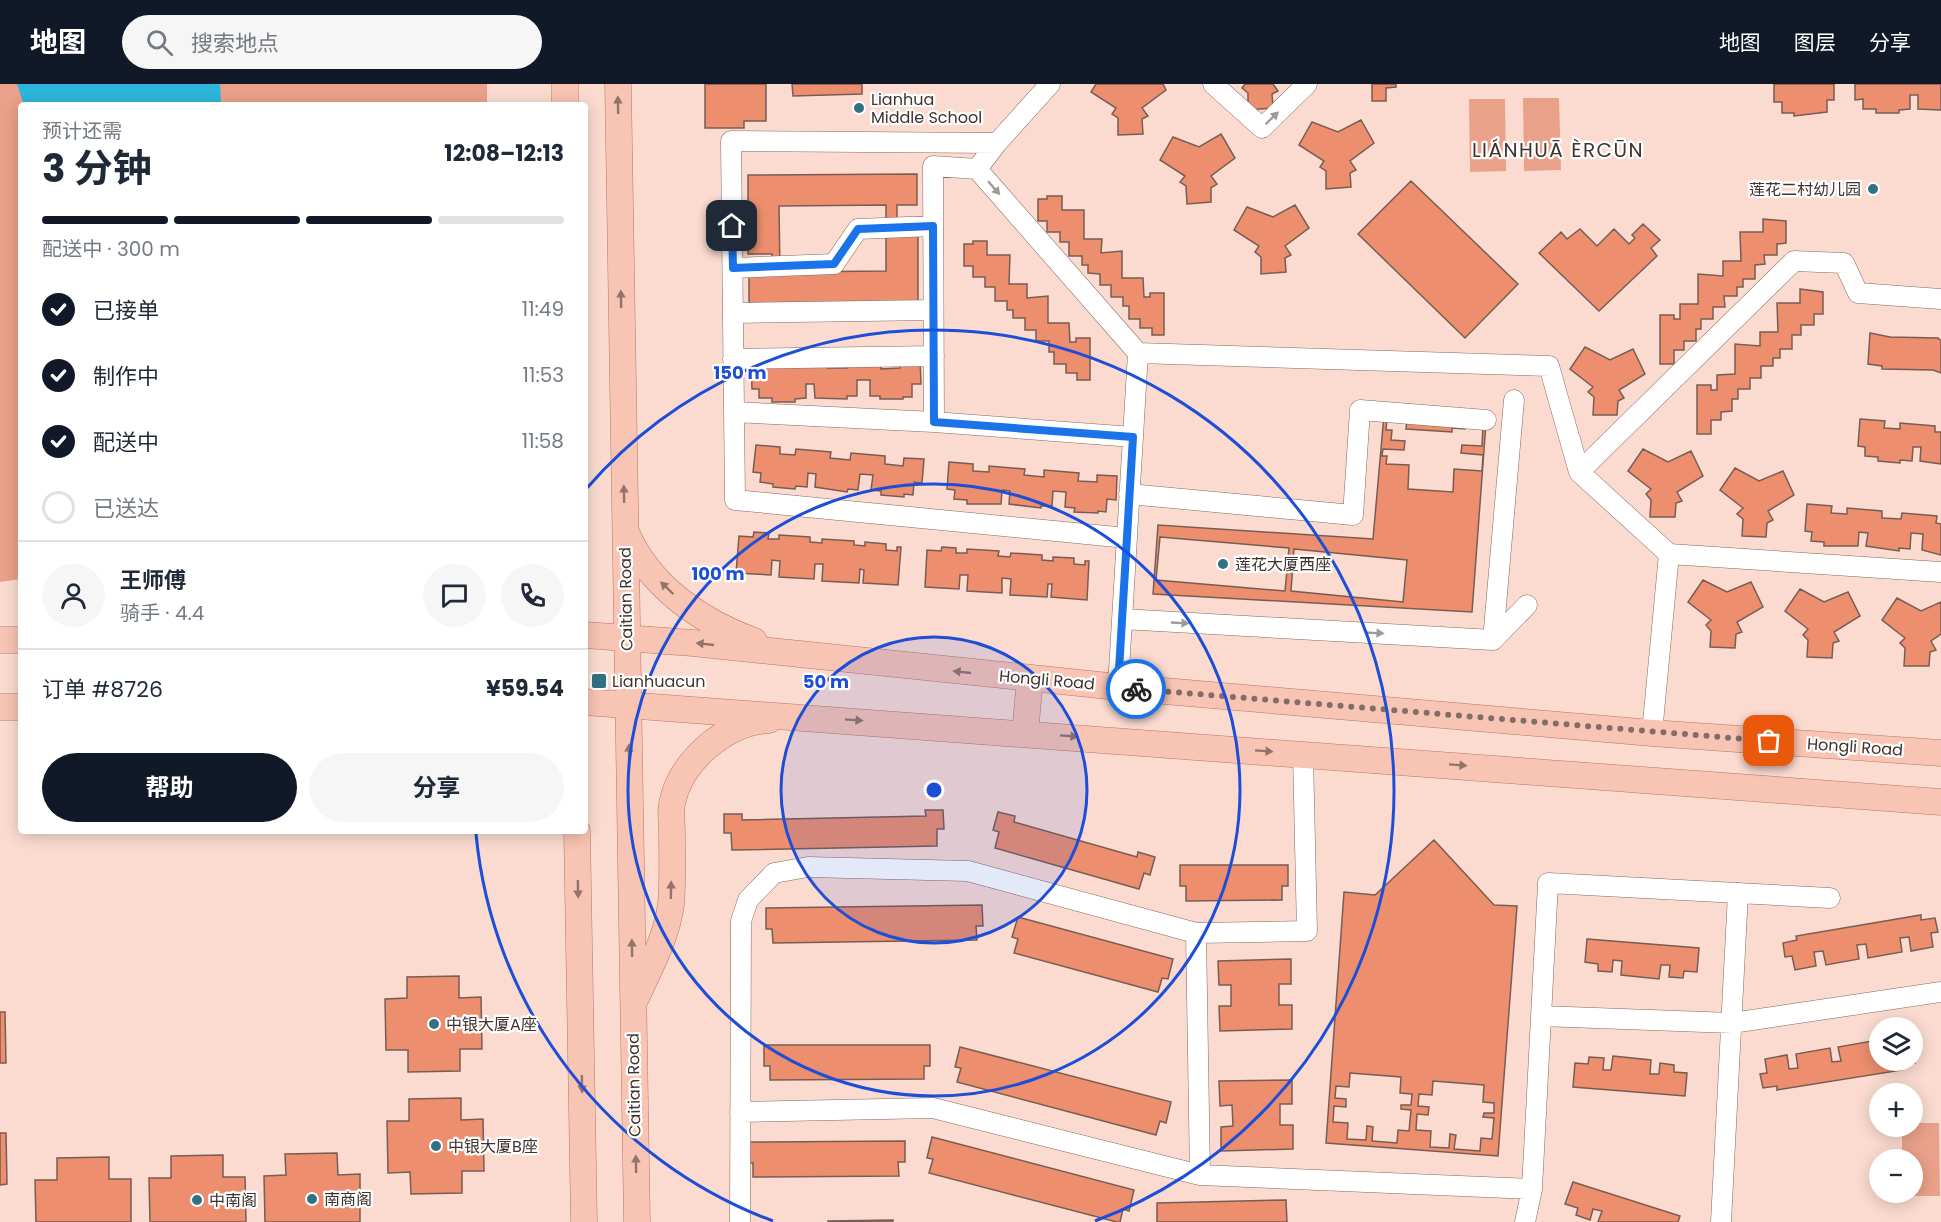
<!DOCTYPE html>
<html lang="zh">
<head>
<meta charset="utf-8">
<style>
  :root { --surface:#fff; --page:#f6f6f7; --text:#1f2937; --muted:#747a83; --line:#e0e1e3; --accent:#111827 }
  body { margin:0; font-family:Poppins,"Noto Sans SC",sans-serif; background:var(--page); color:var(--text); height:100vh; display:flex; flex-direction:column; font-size:22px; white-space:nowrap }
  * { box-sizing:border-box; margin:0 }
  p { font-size:20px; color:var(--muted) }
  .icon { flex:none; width:33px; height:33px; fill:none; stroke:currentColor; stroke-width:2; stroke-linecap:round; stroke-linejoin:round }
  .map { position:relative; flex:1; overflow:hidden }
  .sheet { position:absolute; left:18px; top:18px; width:570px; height:732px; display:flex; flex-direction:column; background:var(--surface); border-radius:6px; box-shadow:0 3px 15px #0003 }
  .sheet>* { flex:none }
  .buttons { position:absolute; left:1869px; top:933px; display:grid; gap:12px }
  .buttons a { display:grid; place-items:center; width:54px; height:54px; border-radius:50%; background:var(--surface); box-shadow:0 3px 15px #0003; font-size:30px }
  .pin { position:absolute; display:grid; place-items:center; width:51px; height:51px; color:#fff; margin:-26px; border-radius:12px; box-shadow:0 3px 9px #0006 }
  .courier { position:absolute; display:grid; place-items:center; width:60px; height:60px; margin:-30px; border:4px solid #1a73e8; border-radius:50%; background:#fff; color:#222; box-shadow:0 2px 8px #0007 }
  .headline em { font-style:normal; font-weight:700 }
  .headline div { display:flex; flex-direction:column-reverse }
  .headline { display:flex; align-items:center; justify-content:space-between; height:102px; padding:0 24px }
  h1 { font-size:39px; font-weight:700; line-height:45px }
  .bar { display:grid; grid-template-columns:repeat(4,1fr); gap:9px 6px; align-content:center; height:72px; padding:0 24px }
  .bar i { height:8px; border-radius:4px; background:var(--line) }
  .bar .on { background:var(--accent) }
  .bar p { grid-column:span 4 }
  .line { display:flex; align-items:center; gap:15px; padding:0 24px; border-top:2px solid var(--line) }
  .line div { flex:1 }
  .round { display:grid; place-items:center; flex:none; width:63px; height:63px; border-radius:32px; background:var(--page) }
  ol { padding:0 24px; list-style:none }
  li { display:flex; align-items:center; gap:18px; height:66px }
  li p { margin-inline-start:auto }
  li .icon { padding:6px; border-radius:50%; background:var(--accent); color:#fff; stroke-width:4 }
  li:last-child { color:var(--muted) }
  li i { width:33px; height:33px; border:3px solid var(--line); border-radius:50% }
  .primary-button { display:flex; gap:12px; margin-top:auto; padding:12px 24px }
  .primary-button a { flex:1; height:69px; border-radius:36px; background:var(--accent); color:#fff; font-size:24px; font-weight:700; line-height:69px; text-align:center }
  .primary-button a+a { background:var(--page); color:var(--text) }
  header { display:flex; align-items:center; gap:36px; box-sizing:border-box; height:84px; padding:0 30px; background:var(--accent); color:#fff }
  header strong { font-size:28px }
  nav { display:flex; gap:33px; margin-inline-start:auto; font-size:21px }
  .search { width:420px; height:54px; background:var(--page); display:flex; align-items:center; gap:15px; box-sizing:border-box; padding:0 21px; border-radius:33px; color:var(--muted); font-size:22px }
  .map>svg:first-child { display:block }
  .green { fill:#eaa189 }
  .water { fill:#2db6dc }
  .building { fill:#ed8f6f; stroke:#785d53; stroke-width:1.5; fill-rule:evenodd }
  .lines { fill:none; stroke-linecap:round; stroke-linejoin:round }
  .minor-casing { stroke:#85695f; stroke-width:21 }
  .major-casing { stroke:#b47864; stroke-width:27 }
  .minor { stroke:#fff; stroke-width:20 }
  .major { stroke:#f8c4b3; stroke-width:26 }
  .oneway { fill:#92746a }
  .oneway2 { fill:#9f9997 }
  .done { stroke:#816e67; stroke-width:6; stroke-dasharray:0 10.8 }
  .route { stroke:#1a73e8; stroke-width:8 }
  .ring { fill:none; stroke:#1d4ed8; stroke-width:3 }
  .poi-dot { fill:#317185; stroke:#fff; stroke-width:2 }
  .labels { text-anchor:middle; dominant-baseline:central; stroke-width:4.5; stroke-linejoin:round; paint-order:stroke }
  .poi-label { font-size:16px; fill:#3f332f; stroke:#fff; text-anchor:start }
  .street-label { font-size:16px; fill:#3f332f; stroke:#fff }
  .quarter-label { font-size:20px; letter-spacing:1.5px; fill:#3f332f; stroke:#fff }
  .centre { fill:#1d4ed8; stroke:#fff; stroke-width:3 }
  .ring-label { font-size:18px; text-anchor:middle; font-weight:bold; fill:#1d4ed8; stroke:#fff; stroke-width:4.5; stroke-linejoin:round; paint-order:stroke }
</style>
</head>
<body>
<header>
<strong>地图</strong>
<div class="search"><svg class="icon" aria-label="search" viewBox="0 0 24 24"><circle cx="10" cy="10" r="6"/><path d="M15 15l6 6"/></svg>搜索地点</div>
<nav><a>地图</a><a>图层</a><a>分享</a></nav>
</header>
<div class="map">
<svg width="1941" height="1138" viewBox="0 0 1941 1138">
  <rect width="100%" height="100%" fill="#fbdbd0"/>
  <path class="green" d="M0,0H487V21H21V495L0,498Z
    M1523,14H1559L1561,86L1524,87Z
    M1469,15H1505L1506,87L1470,88Z
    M1913,1039H1939L1940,1112H1902V1109L1912,1108V1076L1902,1075V1043L1912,1042Z"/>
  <path class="water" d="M17,0H220L221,21H24Z"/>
  <path class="building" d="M705,0H766V37H744V44H705Z
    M792,0H862V10L793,12Z
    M1096,0H1163L1166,6L1142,24L1148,32L1142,35L1143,50L1118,51V34L1112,30L1116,24L1091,8Z
    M1245,0H1273L1278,7L1272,10L1273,24L1248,26V9L1242,4Z
    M1372,0H1396V3L1386,4V17H1372Z
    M1774,0H1834V16H1827V28L1794,32V29H1782V18H1774Z
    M1855,0H1941V26L1918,25V11H1910V25L1899,26V29H1876V25H1863V15L1855,16Z
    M1361,36L1374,59L1350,77L1356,86L1350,89L1351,103L1326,105V87L1320,83L1324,77L1299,61L1312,38L1338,48Z
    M1221,50L1235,74L1211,92L1217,100L1211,104V118L1187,120L1186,102L1180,98L1185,92L1160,76L1173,53L1199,63Z
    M917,90V121H897V137H918V218L749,219V188H772V170H748V91ZM886,121V187L780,188L779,122Z
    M1411,97L1518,200L1465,254L1358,150Z
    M1047,112H1062V126H1084V155H1102L1101,169L1122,167V194H1143L1144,213H1150V209H1164V251H1152V244H1140V235H1129V222H1123V213H1111V201H1100V190L1088,189V181H1082V172H1069V158H1060V148H1047V137H1038V115H1047Z
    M1295,121L1309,144L1285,162L1291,171L1285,174L1286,188L1261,190V173L1255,168L1259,162L1234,146L1247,123L1273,133Z
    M1763,135L1786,137V159L1777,160V171H1764L1765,180L1755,181V195H1743V203H1737V212H1724L1725,223H1713V235H1701V245H1696V257H1684V266H1674V280H1660V231H1674V235H1680V220H1698V190L1723,192V177H1741L1740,148H1763Z
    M1643,140L1660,156L1651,164L1657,172L1599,227L1539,169L1561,148L1567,155L1580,145L1597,162L1614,145L1629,160L1635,154L1632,151Z
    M973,157H987V171H1010L1009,200H1027V214L1048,212V239H1069L1070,258H1076V254H1090V296H1077V289H1066V280H1054V268H1049V257H1036V246H1025V234H1013V226H1007V217H995V203H985V193H973V182H964V160H973Z
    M1800,205L1823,208V230H1814V241H1801V251H1792V265H1780V274H1773V282H1761V294H1750V305H1738V315H1732V327L1721,328V336H1711V350H1697V301H1711V306H1717V291L1735,290V260L1760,262V248H1778L1777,219H1800Z
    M1870,249L1890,253L1938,254L1941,257V289L1933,286L1882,285V282L1868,280Z
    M1585,263L1610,276L1633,265L1645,290L1619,306L1624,314L1618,317L1617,331H1593L1594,313L1588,308L1593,303L1570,285Z
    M920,276L921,300H912V313H903V315H880V312H870V296H857V312H847V315L815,314L814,300H806V314L795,315V318H772V314H759V305H752L751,277H827V284H847V277H881V285L900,284V277Z
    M1384,331L1486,339L1472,528L1153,510L1158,441L1373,455Z
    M1387,334L1407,335L1406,345L1452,348V344L1465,345V340L1483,341L1482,362L1462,361L1461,369L1483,371L1482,387L1454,385L1453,408L1408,405L1409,381L1386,380L1387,372H1382L1383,365L1404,366L1405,357L1391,356L1392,346H1386Z
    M1860,335L1885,337L1884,344L1900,345V339L1935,342V348H1941V380L1920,377L1921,363H1913L1912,377L1900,376V379L1878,377V373L1865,372V363L1858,362Z
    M756,361L780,363V370L795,371L796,365L831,368L830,374L850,376L851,369L885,372V380L903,382L904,374L924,375L922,399L914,398L913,411L904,410V413L881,411V407L871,406L873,391L860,390L858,406L848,405L847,408L815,403L816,390L808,389L807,403L796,402L795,405L773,403V400L760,398L761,389L753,388Z
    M1643,365L1668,378L1691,367L1703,392L1677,408L1682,417L1676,419L1675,433H1650L1651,416L1646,410L1651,405L1628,387Z
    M949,378L973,380V387L989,388V382L1025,385L1024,391L1044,393V386L1079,389L1078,397L1097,398V391L1117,392L1116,416L1107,415L1106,428L1098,427V429L1074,428L1075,424L1065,423L1066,408L1053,407L1052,422H1041V424L1009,420L1010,407L1002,406L1001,420H967V416L954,415L955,406L947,405Z
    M1735,384L1759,397L1783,387L1794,411L1768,427L1773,436L1767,439L1766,453L1742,452L1743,435L1737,430L1743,424L1720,406Z
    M1807,420L1832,422L1831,429L1847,430V424L1882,427V434L1901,435L1902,429L1937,432L1936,439L1941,440V471L1922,466L1923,450L1911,449L1910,465L1899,464V467L1866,462L1868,449L1859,448L1858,462H1824V458L1811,457L1812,448L1805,447Z
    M754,448L769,449L768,455H779V451L810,453V458L822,459V455L854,457V461L865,462V458L886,460V466L897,467V463H901L898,501L863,499L864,486L860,485L859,499L822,497L823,480H815L814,495L779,493L780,477L772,476L771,491L736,489L739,452L753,453Z
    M1160,453L1289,464L1285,507L1156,496Z
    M942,463L956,464V469H967V465L999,467L998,472L1010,473L1011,469L1042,471V476L1053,477V473L1074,474V480L1085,481V477H1089L1087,516L1051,513L1052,500H1048L1047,513L1010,511L1011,495L1002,494V509L967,507L968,491H960L959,505L925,503L927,466L941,467Z
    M1294,465L1407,476L1403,518L1291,507Z
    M1703,496L1727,508L1751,498L1763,523L1737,538L1742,548L1736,550L1735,564L1710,563L1711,547L1706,541L1711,536L1688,518Z
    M1800,505L1824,518L1848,508L1860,532L1834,548L1839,557L1833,559L1832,574L1807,573L1808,556L1803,551L1808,545L1785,527Z
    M1897,514L1921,527L1941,518V550L1931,557L1936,566L1930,568L1929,582H1904L1905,564L1900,559L1905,554L1882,536Z
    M925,726H943L944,745H937V762L732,766L731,749H724V730H742V736L926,732Z
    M998,728L1015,732L1014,738L1137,773L1138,768L1155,773L1150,791L1144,789L1139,805L995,764L999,748L993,746Z
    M1434,756L1494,821L1517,822L1498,1072L1326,1059L1344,808L1375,811Z
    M1180,781H1288V802H1282V816L1186,817V802H1180Z
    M982,821L983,842H976L977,856L773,859L772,845H766V824Z
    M1921,831V836L1935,834L1938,848L1931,849L1933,863L1911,867L1909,853L1900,854L1902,868L1868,874L1866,860L1857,861L1859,875L1826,881L1823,867L1814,868L1816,882L1795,886L1792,872L1785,873L1783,859L1797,856L1796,852Z
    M1018,833L1173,875L1168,895L1162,894L1158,908L1014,869L1018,855L1012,853Z
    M1587,855L1699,864L1697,888L1684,887L1683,894L1669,893L1670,881H1661L1659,895L1621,891L1622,877L1613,876L1612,888L1598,887V880L1585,878Z
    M1291,875V900H1279V921H1292V945L1220,947L1219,922H1231V901H1219L1218,877Z
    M459,892V914L481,913L482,965H460V987L408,988V966H386L385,915L407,914V893Z
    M0,928H5L6,979H0Z
    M1872,957L1875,971L1880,970V976H1912V965L1915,979L1901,982L1902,986L1777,1006V1002L1763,1004L1760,990L1767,989L1765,975L1787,971L1789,985L1798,984L1796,970L1830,964L1832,978L1841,977L1838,963Z
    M764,961H930V982H924V995L770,996V982H764Z
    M960,963L1171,1018L1166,1039L1160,1037L1156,1051L957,998L961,984L955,983Z
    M1613,972L1651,976L1650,990H1659L1660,979L1674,981V988L1687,989L1685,1012L1573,1003L1575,979L1588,980L1589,973L1604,974L1603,986H1611Z
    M1350,989L1401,993L1400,1009L1412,1010L1411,1021H1401V1025L1411,1026L1409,1047L1398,1046L1397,1059L1372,1057L1373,1043L1367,1042L1366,1056L1347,1055L1348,1039L1333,1038L1334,1022L1346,1023V1015L1335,1014L1336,1002L1349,1003Z
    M1292,996V1020H1280V1041H1293V1065L1221,1067V1043L1233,1042L1232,1021L1220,1022L1219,997Z
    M1433,997L1484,1001L1483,1018L1494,1019V1029H1484L1483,1033L1494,1034L1492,1055L1481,1054L1480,1067L1454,1065L1456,1051L1450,1050L1449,1064L1430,1063L1431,1047L1416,1046L1417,1030L1428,1031L1429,1023L1418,1022L1419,1010L1432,1011Z
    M461,1014V1036L483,1035L484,1087H462V1109L411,1110L410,1088L388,1089L387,1037H409V1015Z
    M0,1049H6L7,1100L0,1101Z
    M932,1053L1134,1106L1129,1127L1123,1125L1120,1138H1117L929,1089L933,1075L927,1074Z
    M905,1057V1078H898L899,1092L753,1093V1079H747V1058Z
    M337,1069L338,1091L360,1090V1138H265L264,1092L286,1091L285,1070Z
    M223,1071V1093H245L246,1138H150L149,1094H171V1072Z
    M109,1073V1095H131V1138H36L35,1096H57V1074Z
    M1573,1098L1680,1132L1678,1138H1598L1602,1127L1593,1125L1590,1136L1576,1131L1578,1124L1565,1120Z
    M1286,1116L1287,1138H1157V1119Z
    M893,1136V1138H828V1137Z"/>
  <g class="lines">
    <defs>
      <path id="minor" d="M1050,0L997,59L731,57L735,416L1127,454
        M1213,0L1262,44L1307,0
        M997,59L977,85L1138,269L1118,603
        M733,184L834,180L858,145L933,142
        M1941,215L1858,209L1844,179L1794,177L1579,388L1669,470L1941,488
        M733,229L933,226
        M1138,269L1549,282L1579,388L1570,355
        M733,275L934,272
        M734,328L934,338L1133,353
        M934,338L933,82L977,85
        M1129,410L1353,431L1360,326L1486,336
        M1122,535L1493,556L1527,521
        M1493,556L1514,316
        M1652,649L1669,470
        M1196,849L1200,1091
        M1541,932L1732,939L1941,908
        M740,1028L933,1024L1200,1091L1532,1105L1548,799L1830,814
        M740,1138L741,837L748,816L774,789L808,783L968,787L1196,849L1307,847L1303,670
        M1525,1138L1532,1105
        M1721,1138L1738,809"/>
      <path id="major" d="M565,0V21
        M618,0L637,1138
        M626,448C649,502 701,538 754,557
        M585,551L693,559L1118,603L1652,649L1941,669
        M0,556H21
        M585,618L1941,718
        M0,623H21
        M1025,649L1030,595
        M577,747L584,1138
        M636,914C649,885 667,853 671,820C673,797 672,771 672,747C672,739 670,728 672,720C680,677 726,638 769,636"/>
    </defs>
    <use href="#minor" class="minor-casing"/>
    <use href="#major" class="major-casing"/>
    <use href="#minor" class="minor"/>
    <use href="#major" class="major"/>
  </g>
  <defs><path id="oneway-solid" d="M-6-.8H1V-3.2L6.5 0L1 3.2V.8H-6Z" transform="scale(1.5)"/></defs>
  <g class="oneway">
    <use href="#oneway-solid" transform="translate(618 21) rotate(-91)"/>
    <use href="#oneway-solid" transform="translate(621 215) rotate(-91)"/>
    <use href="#oneway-solid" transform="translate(624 410) rotate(-91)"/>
    <use href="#oneway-solid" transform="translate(667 504) rotate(-136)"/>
    <use href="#oneway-solid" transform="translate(705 560) rotate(-174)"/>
    <use href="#oneway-solid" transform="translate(962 588) rotate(-174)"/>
    <use href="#oneway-solid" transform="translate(854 636) rotate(4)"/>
    <use href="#oneway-solid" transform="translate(1069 652) rotate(4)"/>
    <use href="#oneway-solid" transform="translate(1264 667) rotate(4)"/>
    <use href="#oneway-solid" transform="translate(629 669) rotate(-91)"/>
    <use href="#oneway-solid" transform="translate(1458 681) rotate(4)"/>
    <use href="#oneway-solid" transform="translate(578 805) rotate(89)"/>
    <use href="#oneway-solid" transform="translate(671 806) rotate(-89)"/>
    <use href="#oneway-solid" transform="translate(632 864) rotate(-91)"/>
    <use href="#oneway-solid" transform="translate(582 1000) rotate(89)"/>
    <use href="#oneway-solid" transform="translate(636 1080) rotate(-91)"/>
  </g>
  <g class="oneway2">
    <use href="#oneway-solid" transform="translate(1272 34) rotate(-44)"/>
    <use href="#oneway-solid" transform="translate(994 104) rotate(49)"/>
    <use href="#oneway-solid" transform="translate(1180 539) rotate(3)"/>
    <use href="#oneway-solid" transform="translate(1375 549) rotate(3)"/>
  </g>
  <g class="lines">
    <path class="done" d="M1136,605L1769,657"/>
    <path class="route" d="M732,142L733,184L834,180L858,145L933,142L934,338L1133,353L1118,603L1136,605"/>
  </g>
  <circle cx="934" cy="706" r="153" fill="#1d4ed8" fill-opacity=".12"/>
  <g class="ring">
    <circle cx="934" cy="706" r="153"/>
    <circle cx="934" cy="706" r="306"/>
    <path d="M773 1137A460 460 0 0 1 476 750M587 404A460 460 0 1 1 1095 1137"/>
  </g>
  <g class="poi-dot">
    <circle cx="859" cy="24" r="6"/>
    <circle cx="1873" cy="105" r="6"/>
    <circle cx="1223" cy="480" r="6"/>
    <rect x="591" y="589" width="16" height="16" rx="3"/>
    <circle cx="434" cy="940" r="6"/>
    <circle cx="436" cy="1062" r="6"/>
    <circle cx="312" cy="1115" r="6"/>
    <circle cx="197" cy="1116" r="6"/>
  </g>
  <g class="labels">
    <g class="poi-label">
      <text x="871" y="15">Lianhua<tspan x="871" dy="18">Middle School</tspan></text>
      <text x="1861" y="105" text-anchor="end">莲花二村幼儿园</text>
      <text x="1235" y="480">莲花大厦西座</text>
      <text x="612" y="597">Lianhuacun</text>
      <text x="446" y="940">中银大厦A座</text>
      <text x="448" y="1062">中银大厦B座</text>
      <text x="324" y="1115">南商阁</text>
      <text x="209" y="1116">中南阁</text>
    </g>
    <g class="street-label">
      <text transform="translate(626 515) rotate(-91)">Caitian Road</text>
      <text transform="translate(1047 596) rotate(5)">Hongli Road</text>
      <text transform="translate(1855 663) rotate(4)">Hongli Road</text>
      <text transform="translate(634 1001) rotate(-91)">Caitian Road</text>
    </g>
    <g class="quarter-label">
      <text x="1558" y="66">LIÁNHUĀ ÈRCŪN</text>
    </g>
  </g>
  <circle cx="934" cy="706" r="9" class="centre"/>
  <g class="ring-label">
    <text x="740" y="295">150 m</text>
    <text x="718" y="496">100 m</text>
    <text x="826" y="604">50 m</text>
  </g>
</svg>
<div class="buttons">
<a><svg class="icon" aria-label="layers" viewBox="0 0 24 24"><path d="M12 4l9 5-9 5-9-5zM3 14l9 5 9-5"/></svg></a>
<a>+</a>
<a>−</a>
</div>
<div class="pin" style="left:1769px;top:657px;background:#ea580c"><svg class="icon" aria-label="bag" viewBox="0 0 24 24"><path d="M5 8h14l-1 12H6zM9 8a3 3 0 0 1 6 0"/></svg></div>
<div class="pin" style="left:732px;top:142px;background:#1f2937"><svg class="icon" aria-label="home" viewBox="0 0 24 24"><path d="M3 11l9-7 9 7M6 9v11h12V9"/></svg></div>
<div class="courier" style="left:1136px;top:605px"><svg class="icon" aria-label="bike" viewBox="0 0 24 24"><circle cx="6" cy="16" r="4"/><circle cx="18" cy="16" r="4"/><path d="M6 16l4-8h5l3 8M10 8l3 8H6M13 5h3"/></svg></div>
<section class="sheet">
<div class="headline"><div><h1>3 分钟</h1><p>预计还需</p></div><em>12:08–12:13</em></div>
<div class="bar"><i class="on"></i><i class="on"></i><i class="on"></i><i></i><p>配送中 · 300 m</p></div>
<ol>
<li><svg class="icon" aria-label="check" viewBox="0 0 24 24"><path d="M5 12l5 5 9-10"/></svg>已接单<p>11:49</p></li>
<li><svg class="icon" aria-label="check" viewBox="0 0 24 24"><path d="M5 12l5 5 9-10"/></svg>制作中<p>11:53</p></li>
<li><svg class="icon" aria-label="check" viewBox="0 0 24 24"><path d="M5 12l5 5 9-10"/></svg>配送中<p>11:58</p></li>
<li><i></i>已送达</li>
</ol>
<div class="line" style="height:108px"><a class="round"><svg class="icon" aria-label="person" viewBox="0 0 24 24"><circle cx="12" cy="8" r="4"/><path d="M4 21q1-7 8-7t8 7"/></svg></a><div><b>王师傅</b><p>骑手 · 4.4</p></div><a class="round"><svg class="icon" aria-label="chat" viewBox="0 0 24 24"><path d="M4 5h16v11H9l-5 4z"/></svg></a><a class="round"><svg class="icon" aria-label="phone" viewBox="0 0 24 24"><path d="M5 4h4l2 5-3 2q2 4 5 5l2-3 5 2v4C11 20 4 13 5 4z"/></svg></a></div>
<div class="line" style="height:78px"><div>订单 #8726</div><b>¥59.54</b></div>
<div class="primary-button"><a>帮助</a><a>分享</a></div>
</section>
</div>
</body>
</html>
